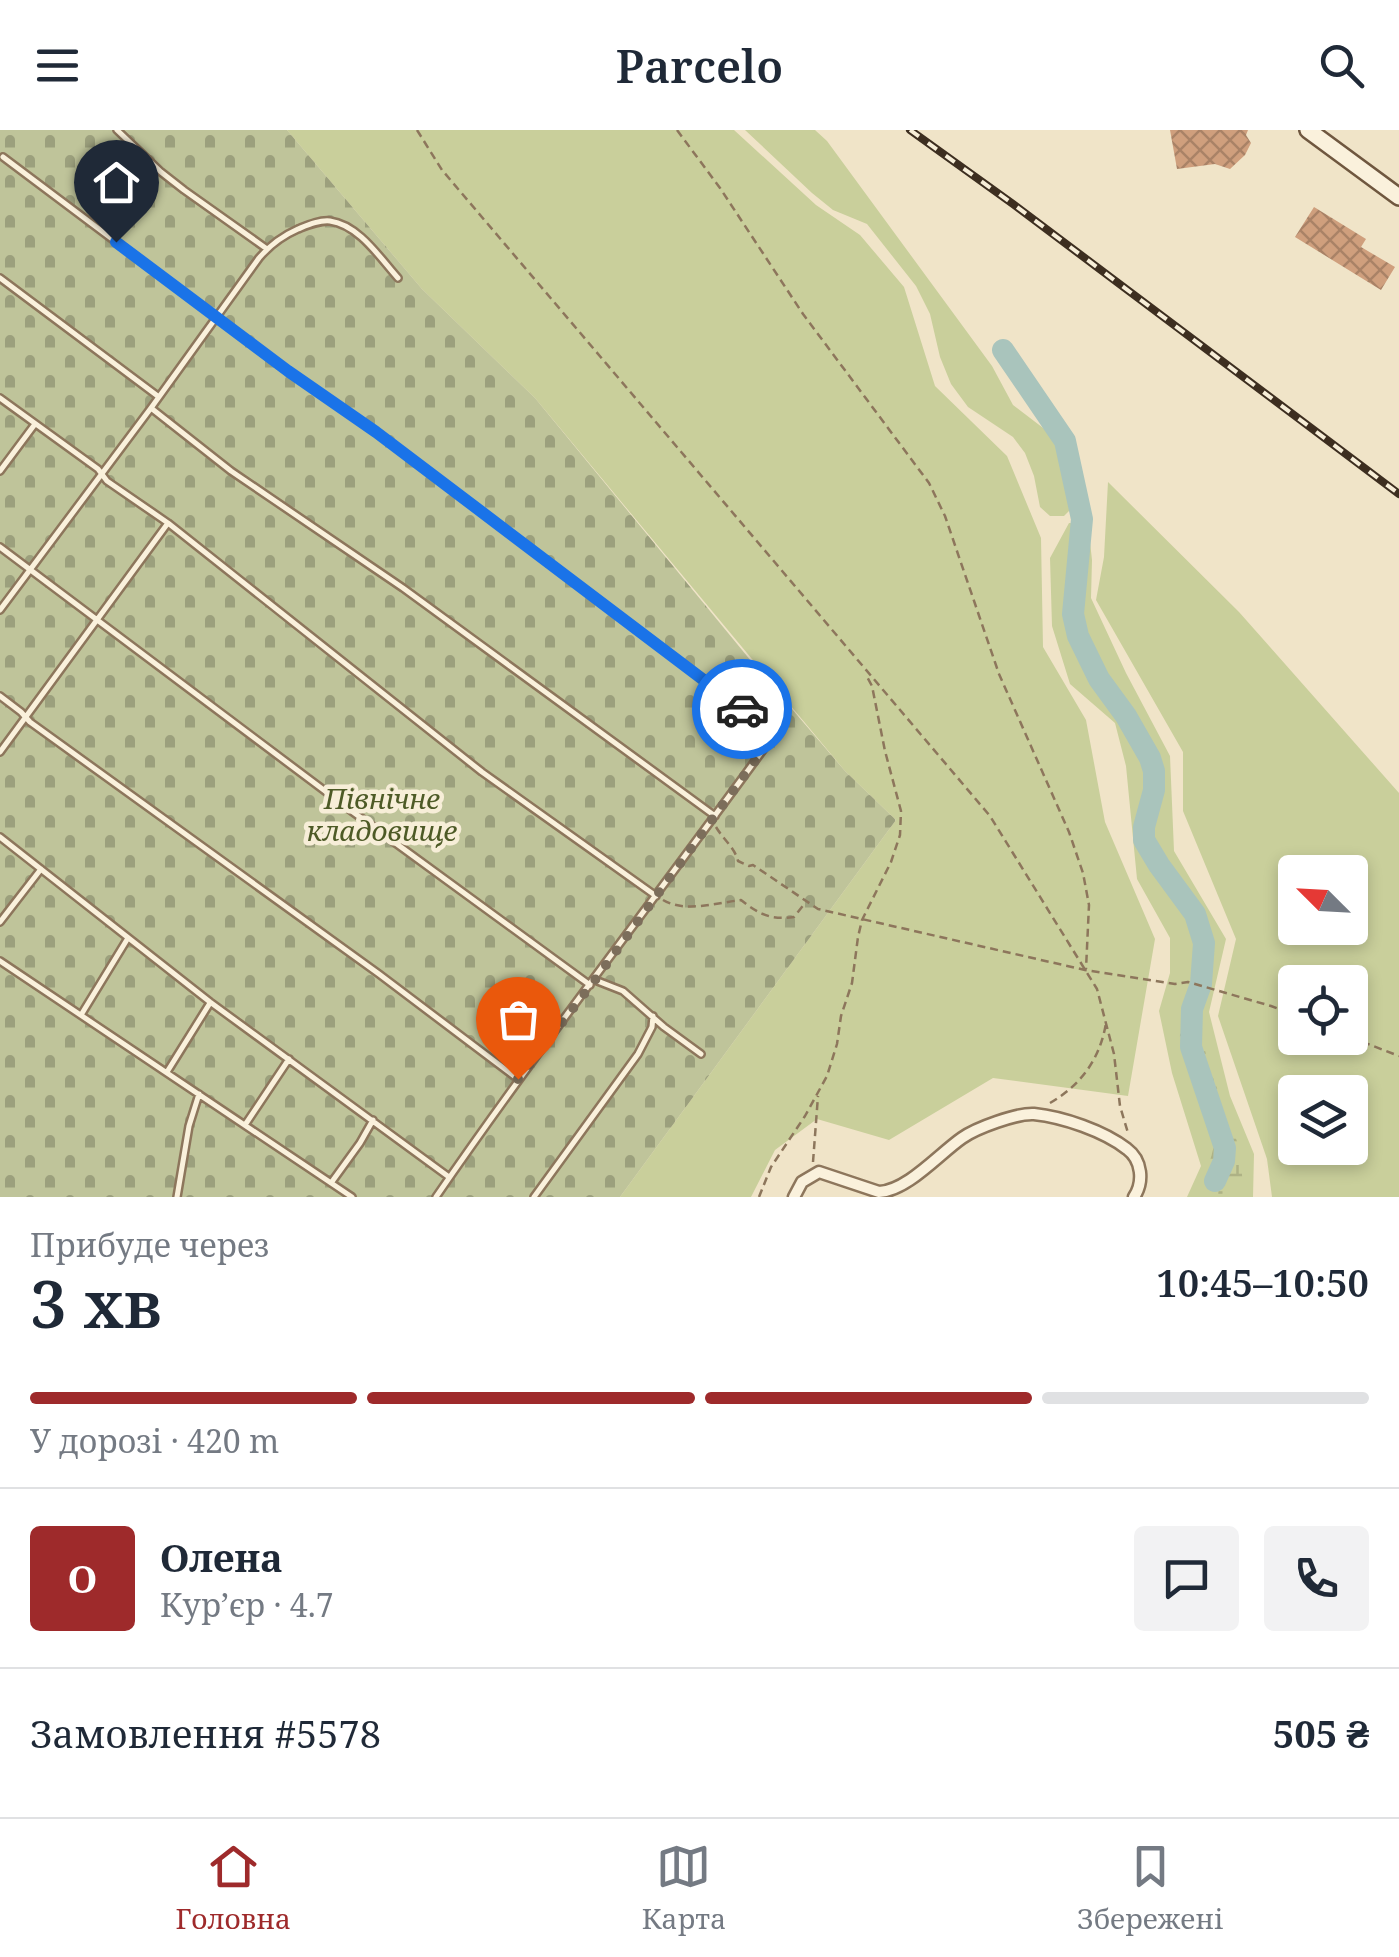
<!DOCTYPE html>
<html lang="uk">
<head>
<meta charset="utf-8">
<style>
  :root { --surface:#fff; --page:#f2f2f3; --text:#1f2937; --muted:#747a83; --line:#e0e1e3; --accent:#9e2a2b }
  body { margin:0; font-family:"Noto Serif",serif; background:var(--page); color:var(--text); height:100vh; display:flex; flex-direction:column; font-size:38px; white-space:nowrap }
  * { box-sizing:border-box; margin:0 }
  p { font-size:32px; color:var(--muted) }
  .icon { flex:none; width:55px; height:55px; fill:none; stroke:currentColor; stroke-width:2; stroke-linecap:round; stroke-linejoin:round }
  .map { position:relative; height:1067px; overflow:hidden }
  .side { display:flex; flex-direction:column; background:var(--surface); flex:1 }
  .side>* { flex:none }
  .needle { width:65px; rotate:294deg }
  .buttons { position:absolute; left:1278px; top:725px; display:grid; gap:20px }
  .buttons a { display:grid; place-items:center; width:90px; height:90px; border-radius:10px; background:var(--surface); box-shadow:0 5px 15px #0003; font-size:50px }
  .pin { position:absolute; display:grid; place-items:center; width:85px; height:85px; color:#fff; margin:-102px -42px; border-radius:50% 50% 50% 0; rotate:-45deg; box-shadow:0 0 10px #0007 }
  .pin .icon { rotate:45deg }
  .courier { position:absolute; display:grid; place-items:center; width:100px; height:100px; margin:-50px; border:8px solid #1a73e8; border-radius:50%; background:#fff; color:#222; box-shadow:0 2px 12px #0007 }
  .head em { font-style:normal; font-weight:600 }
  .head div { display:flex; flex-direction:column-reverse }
  .head { display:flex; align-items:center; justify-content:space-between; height:170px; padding:0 30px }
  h1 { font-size:65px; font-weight:600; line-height:75px }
  .bar { display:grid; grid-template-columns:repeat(4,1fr); gap:15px 10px; align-content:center; height:120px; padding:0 30px }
  .bar i { height:12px; border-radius:8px; background:var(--line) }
  .bar .selected { background:var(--accent) }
  .bar p { grid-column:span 4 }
  .line { display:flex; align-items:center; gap:25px; padding:0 30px; border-top:2px solid var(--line) }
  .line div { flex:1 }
  .round { display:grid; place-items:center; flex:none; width:105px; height:105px; border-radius:10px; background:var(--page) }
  header { display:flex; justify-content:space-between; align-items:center; height:130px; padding:0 30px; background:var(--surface); font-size:45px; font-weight:600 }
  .dock { display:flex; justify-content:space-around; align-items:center; height:140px; border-top:2px solid var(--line); background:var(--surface); font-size:28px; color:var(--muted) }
  .dock a { display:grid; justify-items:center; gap:5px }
  .dock .selected { color:var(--accent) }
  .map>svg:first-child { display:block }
  .grass { fill:#c9cf9b; fill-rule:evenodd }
  .wetland { fill:url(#wetland-marsh) }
  .cemetery { fill:url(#cemetery-stones) }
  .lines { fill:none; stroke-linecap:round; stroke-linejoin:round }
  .river { stroke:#a9c4bc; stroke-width:22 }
  .building { fill:url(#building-cross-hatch) }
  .lane-casing { stroke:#8d765c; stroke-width:10 }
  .street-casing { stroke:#8d765c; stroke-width:15 }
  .secondary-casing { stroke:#6f573f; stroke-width:20 }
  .path { stroke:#8d765c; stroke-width:2.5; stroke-dasharray:8 5; stroke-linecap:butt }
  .lane { stroke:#faf1dc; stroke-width:5 }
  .street { stroke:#faf1dc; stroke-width:10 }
  .secondary { stroke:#faf1dc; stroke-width:15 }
  .rail-casing { stroke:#3d2e20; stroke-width:8 }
  .rail { stroke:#f7eed8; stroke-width:4; stroke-dasharray:11; stroke-linecap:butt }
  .done { stroke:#7c6e5b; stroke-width:10; stroke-dasharray:0 18 }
  .route { stroke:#1a73e8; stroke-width:12 }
  .labels { text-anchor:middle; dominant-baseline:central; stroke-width:9; stroke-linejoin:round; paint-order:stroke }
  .park-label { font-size:28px; font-style:italic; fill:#4d5a26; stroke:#f7eed8 }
</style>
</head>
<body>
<header><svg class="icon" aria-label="menu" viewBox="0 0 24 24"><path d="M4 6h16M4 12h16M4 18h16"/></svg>Parcelo<svg class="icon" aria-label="search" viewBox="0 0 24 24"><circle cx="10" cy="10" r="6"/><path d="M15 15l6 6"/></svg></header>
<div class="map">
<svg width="1399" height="1067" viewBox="0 0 1399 1067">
  <defs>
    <pattern id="wetland-marsh" width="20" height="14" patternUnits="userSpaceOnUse" patternTransform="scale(2.5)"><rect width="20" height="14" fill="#c9cf9b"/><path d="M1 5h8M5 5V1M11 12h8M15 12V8" fill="none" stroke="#aeb285"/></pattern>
    <pattern id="cemetery-stones" width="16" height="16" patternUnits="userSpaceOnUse" patternTransform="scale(2.5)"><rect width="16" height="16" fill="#bfc49a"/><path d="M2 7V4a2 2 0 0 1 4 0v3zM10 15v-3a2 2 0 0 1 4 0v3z" fill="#9ca07d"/></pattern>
    <pattern id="building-cross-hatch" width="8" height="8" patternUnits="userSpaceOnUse" patternTransform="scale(2.5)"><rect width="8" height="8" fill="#cf9f7d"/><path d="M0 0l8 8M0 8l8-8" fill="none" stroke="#a98266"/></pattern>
  </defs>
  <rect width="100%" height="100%" fill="#f0e4c8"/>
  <path class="grass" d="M287,0H734L816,75L860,105L904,157L935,256L1007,326L1041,408L1043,517L1086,590L1105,692L1155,809L1128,966L993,948L889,1010L817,989L775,1020L751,1067H620L896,690L845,641L535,268L422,159Z
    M745,0H815L827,11L992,236L1013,275L1051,304L1072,362L1074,376L1064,386H1050L1040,377L1034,346L1025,323L1013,307L968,277L951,254L940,227L930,184L916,156L867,94L833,80L812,63Z
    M1108,352L1239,482L1399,663V1067H1272L1267,1029L1218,886L1236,809L1183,681V622L1096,470L1104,427ZM1350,742V798H1295V742ZM1350,852V908H1295V852ZM1350,962V1018H1295V962Z
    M1069,393L1088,394L1092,430L1091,468L1126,543L1170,626L1174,721L1226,809L1209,882L1230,966L1254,1024L1253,1067H1187L1201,1036L1172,943L1159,881L1170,843V808L1137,749L1126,636L1115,593L1070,554L1052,496L1050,428Z"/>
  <path class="wetland" d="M1197,860L1199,895L1209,937L1241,1022L1243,1067H1218L1219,1055L1207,1042L1214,1016L1215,992L1178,918L1184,880Z"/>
  <path class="cemetery" d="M0,0H287L422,159L535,268L756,537L845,641L896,690L620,1067H0Z"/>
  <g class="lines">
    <path class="river" d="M1003,220L1065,311L1082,389L1073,484L1078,506L1099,549L1126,586L1150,628L1154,641V660L1144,697V710L1159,735L1195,784L1204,813L1201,854L1192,879L1191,917L1225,1018L1224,1031L1215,1051"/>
  </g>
  <path class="building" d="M1170,0H1248L1246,5L1251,13L1245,25L1230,39L1215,34L1177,39Z
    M1314,77L1366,109L1361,117L1395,137L1381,160L1295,107Z"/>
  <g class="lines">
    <defs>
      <path id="lane" d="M117,0L161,42L184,60L267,119
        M3,27L288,241L376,302L765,596L770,604L768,613C658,765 542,913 436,1067
        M0,148L159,267
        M0,268L98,339L107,351L168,393L482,642L656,766
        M151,278L231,341L403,458L715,686
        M0,341L35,294
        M0,417L353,682L590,855
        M0,480L151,278L259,128C270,115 282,106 298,99C308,95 319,90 330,91C359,95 380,128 398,148
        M0,566L21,582L30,592L379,844L518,949
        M0,622L168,393
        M0,707L210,872L449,1047
        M0,792L41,739
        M0,831L352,1067
        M595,850L623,861L664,897L701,924
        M81,885L128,808
        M167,942L210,873
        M245,995L289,929
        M331,1053L360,1013L373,990
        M177,1067L189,996L199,964
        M534,1067L638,924L652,897L653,886"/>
      <path id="street" d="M794,1067L802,1052L819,1042L879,1062C907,1061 939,1024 962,1008C976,998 1017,983 1034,984C1063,987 1104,1001 1127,1019C1142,1030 1144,1052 1134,1067"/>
      <path id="secondary" d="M1308,0L1399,67"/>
    </defs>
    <use href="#lane" class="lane-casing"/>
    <use href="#street" class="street-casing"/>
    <use href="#secondary" class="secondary-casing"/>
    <path class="path" d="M417,0L442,40L990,686L1097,859L1114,924L1120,976L1128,1003
      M677,0L720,58L803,184L929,353L945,386L999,544L1069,702L1083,743L1089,775L1086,839
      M716,697C723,709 735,718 738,731L749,736L753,735L818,779L1085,840L1175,854L1188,852L1271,876L1295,885
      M663,770C685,783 716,773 741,770C760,785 771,790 794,787L805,773
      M1350,907L1399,926
      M1050,973C1081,955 1100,929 1106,893
      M813,1032L818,966
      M759,1067L771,1037L805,986L827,946L837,914L841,886L852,853L858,807L862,790L891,732L900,705L901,681L885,621L872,556L866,545"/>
    <use href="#lane" class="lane"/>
    <use href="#street" class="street"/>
    <use href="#secondary" class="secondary"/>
    <defs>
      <path id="rail" d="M910,0L1013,74L1399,364"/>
    </defs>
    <use href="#rail" class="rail-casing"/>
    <use href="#rail" class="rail"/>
  </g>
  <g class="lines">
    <path class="done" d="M518,949L595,850L768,613L770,604L765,596L742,579"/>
    <path class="route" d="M116,112L288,241L376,302L742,579"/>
  </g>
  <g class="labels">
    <g class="park-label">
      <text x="382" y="668">Північне<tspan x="382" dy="32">кладовище</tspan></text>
    </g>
  </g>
</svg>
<div class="buttons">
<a><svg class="needle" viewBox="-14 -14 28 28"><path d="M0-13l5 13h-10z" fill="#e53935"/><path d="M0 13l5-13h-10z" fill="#747a83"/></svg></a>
<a><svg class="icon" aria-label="locate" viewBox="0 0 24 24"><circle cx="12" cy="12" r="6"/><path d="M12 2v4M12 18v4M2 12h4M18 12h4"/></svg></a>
<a><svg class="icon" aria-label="layers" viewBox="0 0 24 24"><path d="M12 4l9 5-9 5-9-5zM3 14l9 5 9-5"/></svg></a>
</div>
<div class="pin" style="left:518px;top:949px;background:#ea580c"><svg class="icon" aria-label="bag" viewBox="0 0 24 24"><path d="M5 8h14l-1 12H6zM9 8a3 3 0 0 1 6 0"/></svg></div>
<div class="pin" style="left:116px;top:112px;background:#1f2937"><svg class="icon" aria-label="home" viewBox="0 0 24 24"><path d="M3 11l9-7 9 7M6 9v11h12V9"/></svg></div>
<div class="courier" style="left:742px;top:579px"><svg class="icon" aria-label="car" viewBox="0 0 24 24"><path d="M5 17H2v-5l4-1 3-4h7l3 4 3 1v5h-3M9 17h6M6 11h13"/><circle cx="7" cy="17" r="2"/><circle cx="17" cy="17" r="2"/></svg></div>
</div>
<section class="side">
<div class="head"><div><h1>3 хв</h1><p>Прибуде через</p></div><em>10:45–10:50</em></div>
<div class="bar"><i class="selected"></i><i class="selected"></i><i class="selected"></i><i></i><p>У дорозі · 420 m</p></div>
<div class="line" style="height:180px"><b class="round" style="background:var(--accent);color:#fff">О</b><div><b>Олена</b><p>Кур’єр · 4.7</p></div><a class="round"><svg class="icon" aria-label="chat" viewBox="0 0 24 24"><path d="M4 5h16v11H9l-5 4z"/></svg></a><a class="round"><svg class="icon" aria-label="phone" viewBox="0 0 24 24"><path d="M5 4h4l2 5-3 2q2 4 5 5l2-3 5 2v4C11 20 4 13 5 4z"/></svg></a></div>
<div class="line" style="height:130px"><div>Замовлення #5578</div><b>505 ₴</b></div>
</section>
<nav class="dock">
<a class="selected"><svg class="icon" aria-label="home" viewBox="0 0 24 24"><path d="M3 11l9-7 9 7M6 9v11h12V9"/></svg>Головна</a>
<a><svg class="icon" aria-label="map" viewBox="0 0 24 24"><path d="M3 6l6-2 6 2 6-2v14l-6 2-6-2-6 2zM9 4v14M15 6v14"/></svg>Карта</a>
<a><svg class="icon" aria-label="saved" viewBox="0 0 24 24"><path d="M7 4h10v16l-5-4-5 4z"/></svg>Збережені</a>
</nav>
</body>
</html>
